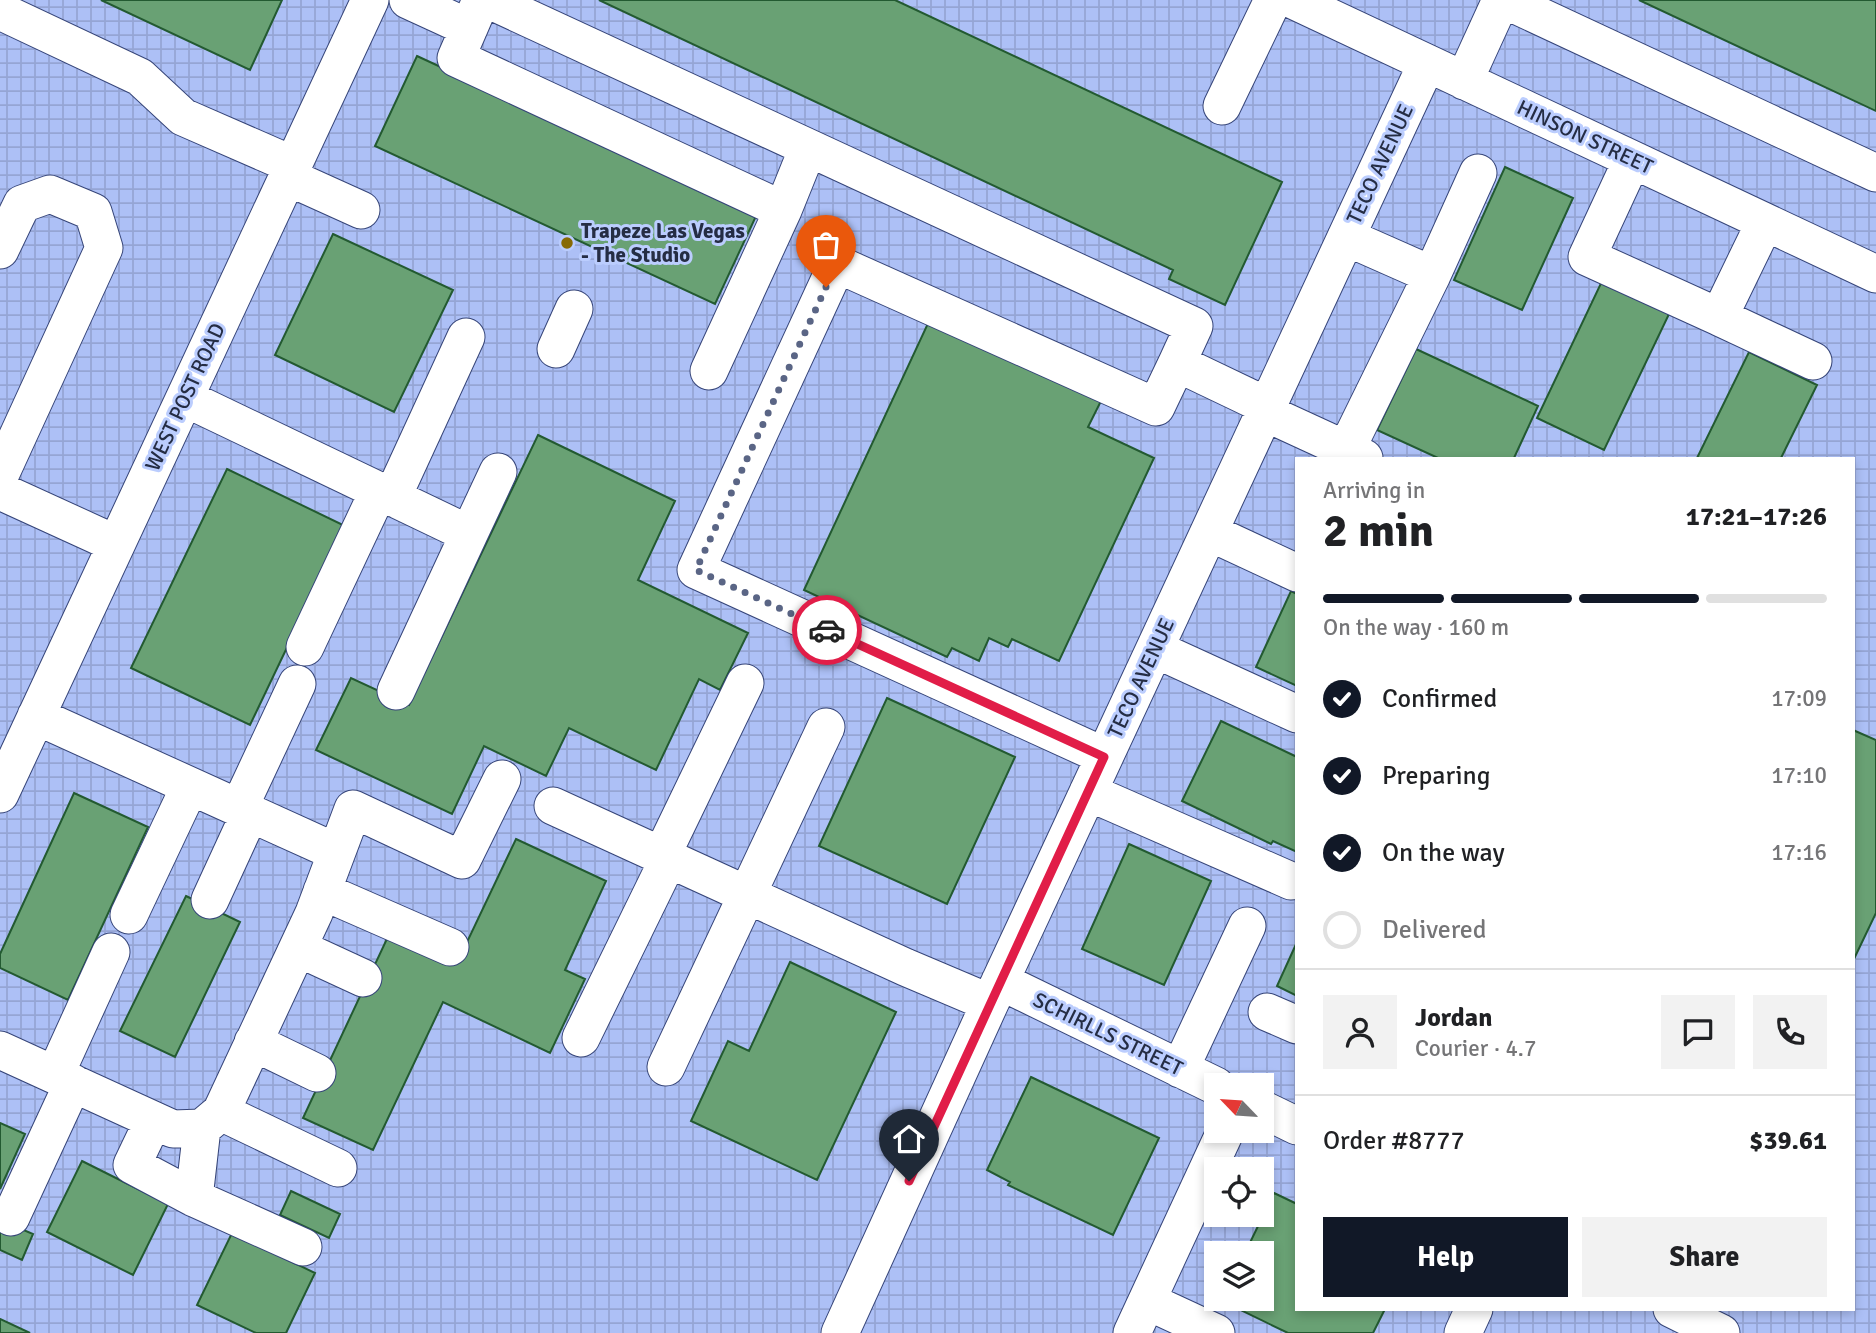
<!DOCTYPE html>
<html lang="en">
<head>
<meta charset="utf-8">
<style>
  :root { --surface:#fff; --page:#f2f2f2; --text:#202124; --muted:#757577; --line:#e0e0e0; --accent:#111827 }
  body { margin:0; font-family:Signika,sans-serif; background:var(--page); color:var(--text); height:100vh; display:flex; flex-direction:column; font-size:26px; white-space:nowrap }
  * { box-sizing:border-box; margin:0 }
  p { font-size:23px; color:var(--muted) }
  .icon { flex:none; width:38px; height:38px; fill:none; stroke:currentColor; stroke-width:2; stroke-linecap:round; stroke-linejoin:round }
  .map { position:relative; flex:1; overflow:hidden }
  .drawer { position:absolute; left:1295px; top:457px; width:560px; height:854px; display:flex; flex-direction:column; background:var(--surface); border-radius:0px; box-shadow:0 4px 10px #0003 }
  .drawer>* { flex:none }
  .needle { width:46px; rotate:295deg }
  .tools { position:absolute; left:1204px; top:1073px; display:grid; gap:14px }
  .tools a { display:grid; place-items:center; width:70px; height:70px; border-radius:0px; background:var(--surface); box-shadow:0 4px 10px #0003; font-size:35px }
  .pin { position:absolute; display:grid; place-items:center; width:60px; height:60px; color:#fff; margin:-72px -30px; border-radius:50% 50% 50% 0; rotate:-45deg; box-shadow:0 0 7px #0007 }
  .pin .icon { rotate:45deg }
  .courier { position:absolute; display:grid; place-items:center; width:70px; height:70px; margin:-35px; border:5px solid #e11d48; border-radius:50%; background:#fff; color:#222; box-shadow:0 2px 9px #0007 }
  .summary em { font-style:normal; font-weight:700 }
  .summary div { display:flex; flex-direction:column-reverse }
  .summary { display:flex; align-items:center; justify-content:space-between; height:119px; padding:0 28px }
  h1 { font-size:46px; font-weight:700; line-height:52px }
  .bar { display:grid; grid-template-columns:repeat(4,1fr); gap:10px 7px; align-content:center; height:84px; padding:0 28px }
  .bar i { height:9px; border-radius:5px; background:var(--line) }
  .bar .selected { background:var(--accent) }
  .bar p { grid-column:span 4 }
  .line { display:flex; align-items:center; gap:18px; padding:0 28px; border-top:2px solid var(--line) }
  .line div { flex:1 }
  .round { display:grid; place-items:center; flex:none; width:74px; height:74px; border-radius:0px; background:var(--page) }
  ol { padding:0 28px; list-style:none }
  li { display:flex; align-items:center; gap:21px; height:77px }
  li p { margin-inline-start:auto }
  li .icon { padding:7px; border-radius:50%; background:var(--accent); color:#fff; stroke-width:4 }
  li:last-child { color:var(--muted) }
  li i { width:38px; height:38px; border:4px solid var(--line); border-radius:50% }
  .button { display:flex; gap:14px; margin-top:auto; padding:14px 28px }
  .button a { flex:1; height:80px; border-radius:0px; background:var(--accent); color:#fff; font-size:28px; font-weight:700; line-height:80px; text-align:center }
  .button a+a { background:var(--page); color:var(--text) }
  .map>svg:first-child { display:block }
  .industrial { fill:url(#industrial-grid); fill-rule:evenodd }
  .building { fill:#69a174; stroke:#235a31; stroke-width:2 }
  .lines { fill:none; stroke-linecap:round; stroke-linejoin:round }
  .minor-casing { stroke:#364579; stroke-width:39 }
  .minor { stroke:#fff; stroke-width:37 }
  .done { stroke:#5a6585; stroke-width:7; stroke-dasharray:0 12.6 }
  .route { stroke:#e11d48; stroke-width:9 }
  .poi-dot { fill:#876a06; stroke:#bbcdfe; stroke-width:2.5 }
  .labels { text-anchor:middle; dominant-baseline:central; stroke-width:6; stroke-linejoin:round; paint-order:stroke }
  .street-label { font-size:21px; fill:#252d44; stroke:#bbcdfe }
  .poi-label { font-size:21px; font-weight:bold; fill:#252d44; stroke:#bbcdfe; text-anchor:start }
</style>
</head>
<body>
<div class="map">
<svg width="1876" height="1333" viewBox="0 0 1876 1333">
  <defs>
    <pattern id="industrial-grid" width="8" height="8" patternUnits="userSpaceOnUse" patternTransform="scale(1.75)"><rect width="8" height="8" fill="#adc0f6"/><path d="M0 4h8M4 0v8" fill="none" stroke="#95a5d4"/></pattern>
  </defs>
  <rect width="100%" height="100%" fill="#bbcdfe"/>
  <path class="industrial" d="M0,0H1876V1333H0ZM1297,458H1853V1309H1297ZM1216,1085H1262V1130H1216ZM1216,1169H1262V1214H1216ZM1216,1253H1262V1298H1216Z"/>
  <path class="building" d="M101,0H282L250,70Z
    M599,0H895L1282,182L1225,305L1169,279L1173,270Z
    M1639,0H1876V111Z
    M417,56L757,214L715,304L375,146Z
    M1505,167L1573,198L1522,310L1454,280Z
    M333,234L453,290L394,412L275,355Z
    M1603,279L1670,312L1604,450L1537,418Z
    M930,319L1102,399L1088,427L1154,458L1059,661L1012,639L1008,647L989,638L979,661L952,648L947,657L804,590Z
    M1416,349L1538,406L1514,458H1438L1377,430Z
    M1749,352L1817,385L1781,458H1697Z
    M538,435L675,501L638,580L748,633L720,690L699,679L656,770L569,728L546,776L484,746L452,814L316,750L351,678L409,705Z
    M227,469L345,526L250,725L131,668Z
    M1291,591L1297,594V686L1256,667Z
    M887,698L1015,757L947,904L819,846Z
    M1221,721L1297,757V852L1273,841L1271,844L1182,801Z
    M1853,730L1876,740V913L1853,961Z
    M74,793L148,827L68,1000L0,968V954Z
    M516,839L606,881L565,970L585,979L550,1053L443,1002L373,1150L303,1118L392,928L459,959Z
    M1129,844L1211,881L1164,985L1082,949Z
    M186,896L240,922L175,1057L120,1031Z
    M1297,942V996L1277,986Z
    M790,962L896,1012L817,1180L691,1121L728,1041L749,1051Z
    M1031,1077L1159,1138L1113,1235L1008,1185L1010,1182L987,1170Z
    M0,1123L25,1134L0,1189Z
    M82,1161L168,1204L133,1275L47,1232Z
    M291,1191L340,1214L329,1238L280,1215Z
    M1274,1193L1297,1204V1309H1385L1373,1333H1288L1222,1301L1223,1298H1262V1253H1245Z
    M0,1220L33,1234L22,1260L0,1250Z
    M232,1233L315,1273L286,1333H256L197,1305Z
    M0,1319L30,1333H0Z"/>
  <g class="lines">
    <defs>
      <path id="minor" d="M408,0L469,28L478,7
        M489,0L1194,326L1177,363
        M1293,0L1876,274
        M1505,0L1876,173
        M0,11L140,77L183,117L293,165
        M469,28L456,58L783,210L709,371
        M1464,81L1501,0
        M1222,106L1273,0
        M1632,160L1587,257L1719,317L1765,222
        M288,177L361,210
        M783,210L808,148
        M1346,237L1432,275L1346,450
        M0,250L22,204L50,194L93,212L104,248L0,475
        M1432,275L1478,173
        M1719,317L1813,361
        M556,349L574,309
        M185,398L469,534L396,691
        M1264,412L1364,458
        M0,491L116,544
        M392,498L466,337
        M1209,532L1297,573
        M469,534L498,472
        M305,647L378,492
        M1155,649L1297,714
        M36,716L336,852
        M1104,756L696,570L837,264L1156,407L1177,363L1267,406
        M1088,792L1291,881
        M0,794L370,0
        M553,806L905,967L990,1003
        M239,808L297,684
        M662,855L745,683
        M322,891L450,947
        M210,900L250,813
        M129,915L190,786
        M298,948L363,978
        M1000,981L1216,1086
        M1267,1012L1297,1025
        M581,1038L669,858
        M253,1042L317,1073
        M0,1050L173,1129L202,1128L221,1112L314,913L353,809L462,860L502,779
        M666,1067L826,727
        M1180,1069L1247,926
        M55,1075L111,952
        M1262,1109L1297,1126
        M221,1112L338,1168
        M153,1121L132,1165L194,1198L303,1247
        M194,1198L202,1128
        M11,1217L73,1083
        M1147,1301L1216,1333
        M1672,1309L1721,1333
        M840,1333L990,1003L1427,63
        M1132,1333L1226,1130
        M1463,1333L1474,1309"/>
    </defs>
    <use href="#minor" class="minor-casing"/>
    <use href="#minor" class="minor"/>
  </g>
  <g class="lines">
    <path class="done" d="M826,287L696,570L827,630"/>
    <path class="route" d="M827,630L1104,757L909,1181"/>
  </g>
  <circle class="poi-dot" cx="567" cy="243" r="7"/>
  <g class="labels">
    <g class="street-label">
      <text transform="translate(1585 137) rotate(25)">HINSON STREET</text>
      <text transform="translate(1380 164) rotate(-65)">TECO AVENUE</text>
      <text transform="translate(185 397) rotate(-65)">WEST POST ROAD</text>
      <text transform="translate(1141 678) rotate(-65)">TECO AVENUE</text>
      <text transform="translate(1108 1034) rotate(26)">SCHIRLLS STREET</text>
    </g>
    <g class="poi-label">
      <text x="581" y="231">Trapeze Las Vegas<tspan x="581" dy="24">- The Studio</tspan></text>
    </g>
  </g>
</svg>
<div class="tools">
<a><svg class="needle" viewBox="-14 -14 28 28"><path d="M0-13l5 13h-10z" fill="#e53935"/><path d="M0 13l5-13h-10z" fill="#757577"/></svg></a>
<a><svg class="icon" aria-label="locate" viewBox="0 0 24 24"><circle cx="12" cy="12" r="6"/><path d="M12 2v4M12 18v4M2 12h4M18 12h4"/></svg></a>
<a><svg class="icon" aria-label="layers" viewBox="0 0 24 24"><path d="M12 4l9 5-9 5-9-5zM3 14l9 5 9-5"/></svg></a>
</div>
<div class="pin" style="left:826px;top:287px;background:#ea580c"><svg class="icon" aria-label="bag" viewBox="0 0 24 24"><path d="M5 8h14l-1 12H6zM9 8a3 3 0 0 1 6 0"/></svg></div>
<div class="pin" style="left:909px;top:1181px;background:#1f2937"><svg class="icon" aria-label="home" viewBox="0 0 24 24"><path d="M3 11l9-7 9 7M6 9v11h12V9"/></svg></div>
<div class="courier" style="left:827px;top:630px"><svg class="icon" aria-label="car" viewBox="0 0 24 24"><path d="M5 17H2v-5l4-1 3-4h7l3 4 3 1v5h-3M9 17h6M6 11h13"/><circle cx="7" cy="17" r="2"/><circle cx="17" cy="17" r="2"/></svg></div>
<section class="drawer">
<div class="summary"><div><h1>2 min</h1><p>Arriving in</p></div><em>17:21–17:26</em></div>
<div class="bar"><i class="selected"></i><i class="selected"></i><i class="selected"></i><i></i><p>On the way · 160 m</p></div>
<ol>
<li><svg class="icon" aria-label="check" viewBox="0 0 24 24"><path d="M5 12l5 5 9-10"/></svg>Confirmed<p>17:09</p></li>
<li><svg class="icon" aria-label="check" viewBox="0 0 24 24"><path d="M5 12l5 5 9-10"/></svg>Preparing<p>17:10</p></li>
<li><svg class="icon" aria-label="check" viewBox="0 0 24 24"><path d="M5 12l5 5 9-10"/></svg>On the way<p>17:16</p></li>
<li><i></i>Delivered</li>
</ol>
<div class="line" style="height:126px"><a class="round"><svg class="icon" aria-label="person" viewBox="0 0 24 24"><circle cx="12" cy="8" r="4"/><path d="M4 21q1-7 8-7t8 7"/></svg></a><div><b>Jordan</b><p>Courier · 4.7</p></div><a class="round"><svg class="icon" aria-label="chat" viewBox="0 0 24 24"><path d="M4 5h16v11H9l-5 4z"/></svg></a><a class="round"><svg class="icon" aria-label="phone" viewBox="0 0 24 24"><path d="M5 4h4l2 5-3 2q2 4 5 5l2-3 5 2v4C11 20 4 13 5 4z"/></svg></a></div>
<div class="line" style="height:91px"><div>Order #8777</div><b>$39.61</b></div>
<div class="button"><a>Help</a><a>Share</a></div>
</section>
</div>
</body>
</html>
